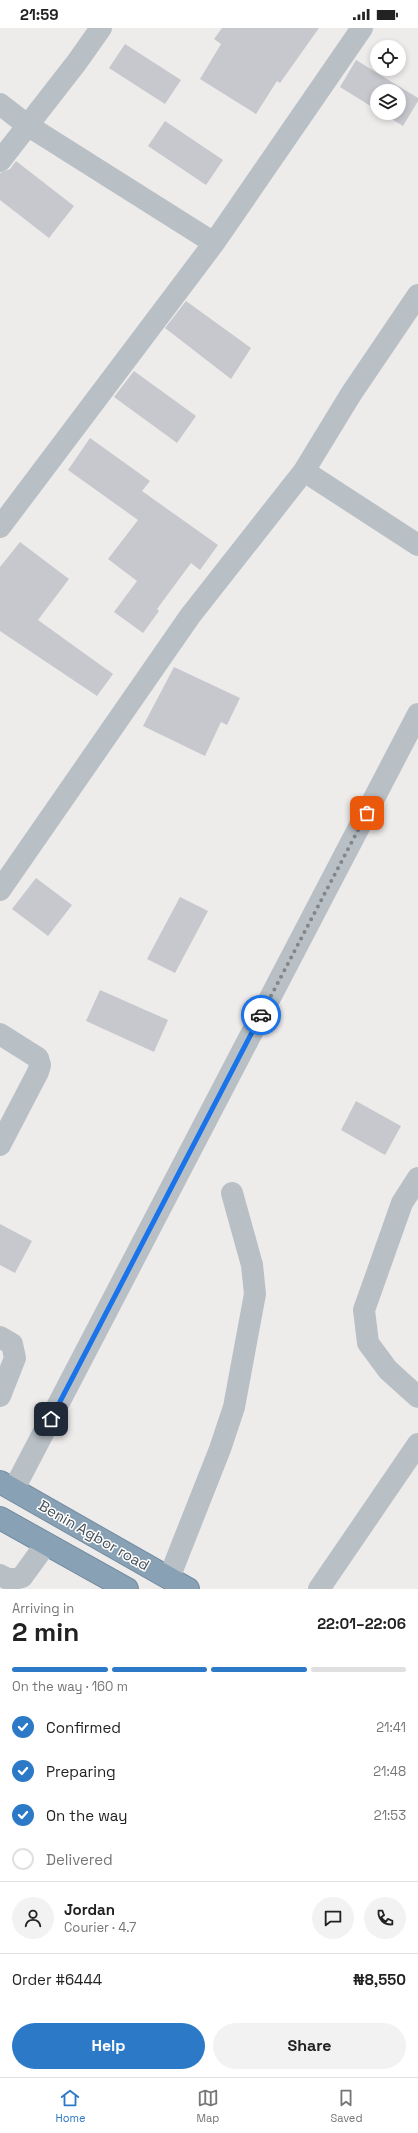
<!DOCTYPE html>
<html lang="en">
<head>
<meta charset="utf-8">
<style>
  :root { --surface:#fff; --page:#f2f2f2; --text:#222; --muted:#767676; --line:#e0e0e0; --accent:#2c7ac7 }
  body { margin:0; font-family:"Space Grotesk",sans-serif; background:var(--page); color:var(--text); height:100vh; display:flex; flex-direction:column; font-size:15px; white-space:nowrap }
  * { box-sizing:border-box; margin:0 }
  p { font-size:13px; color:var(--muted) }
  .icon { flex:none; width:22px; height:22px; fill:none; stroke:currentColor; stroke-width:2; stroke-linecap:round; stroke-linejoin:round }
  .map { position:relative; height:1561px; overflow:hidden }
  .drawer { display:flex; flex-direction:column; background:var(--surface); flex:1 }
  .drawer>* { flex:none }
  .controls { position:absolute; left:370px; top:12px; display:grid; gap:8px }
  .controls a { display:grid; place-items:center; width:36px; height:36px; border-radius:50%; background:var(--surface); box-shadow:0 2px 6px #0003; font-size:20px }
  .pin { position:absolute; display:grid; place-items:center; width:34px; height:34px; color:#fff; margin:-17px; border-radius:8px; box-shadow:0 2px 6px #0006 }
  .courier { position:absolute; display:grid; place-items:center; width:40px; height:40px; margin:-20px; border:3px solid #1a73e8; border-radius:50%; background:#fff; color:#222; box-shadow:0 1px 5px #0007 }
  .head em { font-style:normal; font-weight:700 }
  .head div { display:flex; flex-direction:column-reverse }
  .head { display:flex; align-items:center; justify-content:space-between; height:68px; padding:0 12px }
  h1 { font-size:26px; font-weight:700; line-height:30px }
  .bar { display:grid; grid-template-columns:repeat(4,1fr); gap:6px 4px; align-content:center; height:48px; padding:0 12px }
  .bar i { height:5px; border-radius:3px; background:var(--line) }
  .bar .active { background:var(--accent) }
  .bar p { grid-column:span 4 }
  .line { display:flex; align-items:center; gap:10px; padding:0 12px; border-top:1px solid var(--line) }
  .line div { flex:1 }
  .round { display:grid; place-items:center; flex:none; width:42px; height:42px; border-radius:21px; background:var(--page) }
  ol { padding:0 12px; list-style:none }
  li { display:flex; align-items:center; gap:12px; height:44px }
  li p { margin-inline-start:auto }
  li .icon { padding:4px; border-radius:50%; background:var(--accent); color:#fff; stroke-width:4 }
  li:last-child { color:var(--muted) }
  li i { width:22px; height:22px; border:2px solid var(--line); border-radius:50% }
  .button { display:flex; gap:8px; margin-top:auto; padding:8px 12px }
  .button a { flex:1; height:46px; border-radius:24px; background:var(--accent); color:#fff; font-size:16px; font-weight:700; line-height:46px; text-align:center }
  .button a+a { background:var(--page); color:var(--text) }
  .status { display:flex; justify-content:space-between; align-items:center; height:28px; padding:0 20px; background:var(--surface); direction:ltr }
  .status svg { height:11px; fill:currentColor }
  .tabs { display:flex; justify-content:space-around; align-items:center; height:56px; border-top:1px solid var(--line); background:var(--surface); font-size:11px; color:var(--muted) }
  .tabs a { display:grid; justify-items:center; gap:2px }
  .tabs .active { color:var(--accent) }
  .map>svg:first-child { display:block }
  .building { fill:#c6c8ce }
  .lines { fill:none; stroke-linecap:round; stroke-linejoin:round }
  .highway-casing { stroke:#738ca1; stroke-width:24 }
  .minor { stroke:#b8c0c6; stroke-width:22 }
  .highway { stroke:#88a1b5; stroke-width:22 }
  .done { stroke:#81868a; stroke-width:4; stroke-dasharray:0 7.2 }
  .route { stroke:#1a73e8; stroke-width:5 }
  .labels { text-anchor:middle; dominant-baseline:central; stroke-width:3; stroke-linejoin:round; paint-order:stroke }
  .street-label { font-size:15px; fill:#464f56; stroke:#fff }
</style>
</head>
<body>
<div class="status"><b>21:59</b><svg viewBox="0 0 49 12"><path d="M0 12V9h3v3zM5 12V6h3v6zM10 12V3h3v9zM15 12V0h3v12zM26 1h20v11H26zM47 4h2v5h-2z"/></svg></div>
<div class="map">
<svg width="418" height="1561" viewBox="0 0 418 1561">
  <rect width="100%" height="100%" fill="#eeebeb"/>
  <path class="building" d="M222,0H319L280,55L277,53L256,86L200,51L221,16L214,11Z
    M125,16L181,52L165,76L109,40Z
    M356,32L418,70V73L403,98L382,85H399V63H377V82L340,59Z
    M165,93L223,132L206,157L148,118Z
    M16,133L74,178L49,210L0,172V145L10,141Z
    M186,273L251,320L231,351L165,300Z
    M134,343L196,388L177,415L114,369Z
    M90,410L150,453L142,463L218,517L200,542L191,535L157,581L159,583L143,605L114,584L137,553L108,531L138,492L68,442Z
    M20,514L69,551L38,592L113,646L97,668L0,603V539Z
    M174,639L240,670L227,697L221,694L205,728L143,698Z
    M36,850L72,877L48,908L12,881Z
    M180,869L208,883L175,945L147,931Z
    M100,962L168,992L154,1024L86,993Z
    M356,1073L401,1098L385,1127L341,1102Z
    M0,1196L32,1213L15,1245L0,1237Z"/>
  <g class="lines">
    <defs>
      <path id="highway" d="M0,1454L188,1561
        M0,1490L127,1561"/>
    </defs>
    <use href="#highway" class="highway-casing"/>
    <path class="minor" d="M0,76L27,97L214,215
      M0,133L77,34L101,0
      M304,443L418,517
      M0,499L214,215L362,0
      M0,862L190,588L304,443L351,366L418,267
      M0,1006L38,1030L40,1037L38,1044L0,1117
      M418,1150L402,1175L364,1282L368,1315L388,1342L418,1369
      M0,1309L12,1316L15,1330L0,1368
      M14,1461L418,686
      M0,1547L10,1552L22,1549L46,1516
      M169,1550L220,1421L234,1379L255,1266L252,1237L232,1165
      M319,1561L418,1416"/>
    <use href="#highway" class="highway"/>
  </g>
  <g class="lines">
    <path class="done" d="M261,987L367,785"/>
    <path class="route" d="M51,1391L261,987"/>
  </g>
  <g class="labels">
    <g class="street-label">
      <text transform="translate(94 1507) rotate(30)">Benin Agbor road</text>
    </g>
  </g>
</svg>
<div class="controls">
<a><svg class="icon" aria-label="locate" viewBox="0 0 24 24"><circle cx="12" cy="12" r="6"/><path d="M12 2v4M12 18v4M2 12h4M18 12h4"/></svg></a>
<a><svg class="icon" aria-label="layers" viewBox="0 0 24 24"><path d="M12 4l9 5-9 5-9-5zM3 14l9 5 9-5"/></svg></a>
</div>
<div class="pin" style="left:367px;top:785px;background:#ea580c"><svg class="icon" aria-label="bag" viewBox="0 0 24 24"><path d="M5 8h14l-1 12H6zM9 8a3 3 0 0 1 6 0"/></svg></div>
<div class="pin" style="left:51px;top:1391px;background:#1f2937"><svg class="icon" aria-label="home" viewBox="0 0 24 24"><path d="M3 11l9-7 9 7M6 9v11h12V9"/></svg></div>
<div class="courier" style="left:261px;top:987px"><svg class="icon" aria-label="car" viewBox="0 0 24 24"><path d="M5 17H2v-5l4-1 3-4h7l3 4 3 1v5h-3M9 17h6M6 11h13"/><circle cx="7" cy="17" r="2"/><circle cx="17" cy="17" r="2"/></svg></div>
</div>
<section class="drawer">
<div class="head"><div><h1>2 min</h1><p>Arriving in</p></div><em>22:01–22:06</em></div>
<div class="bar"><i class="active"></i><i class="active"></i><i class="active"></i><i></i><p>On the way · 160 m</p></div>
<ol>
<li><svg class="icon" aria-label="check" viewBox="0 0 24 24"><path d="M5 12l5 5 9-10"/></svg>Confirmed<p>21:41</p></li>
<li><svg class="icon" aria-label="check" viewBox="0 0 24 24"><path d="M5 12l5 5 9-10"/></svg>Preparing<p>21:48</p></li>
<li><svg class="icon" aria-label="check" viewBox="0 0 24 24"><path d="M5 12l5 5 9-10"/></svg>On the way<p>21:53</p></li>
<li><i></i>Delivered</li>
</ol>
<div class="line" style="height:72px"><a class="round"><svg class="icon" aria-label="person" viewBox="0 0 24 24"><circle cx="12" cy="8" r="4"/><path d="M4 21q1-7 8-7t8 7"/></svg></a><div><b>Jordan</b><p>Courier · 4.7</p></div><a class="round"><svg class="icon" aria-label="chat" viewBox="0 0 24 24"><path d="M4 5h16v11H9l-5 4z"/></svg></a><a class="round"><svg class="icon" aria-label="phone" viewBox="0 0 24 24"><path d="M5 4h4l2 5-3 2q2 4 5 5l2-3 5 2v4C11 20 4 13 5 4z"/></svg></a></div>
<div class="line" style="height:52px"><div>Order #6444</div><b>₦8,550</b></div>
<div class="button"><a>Help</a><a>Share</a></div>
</section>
<nav class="tabs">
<a class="active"><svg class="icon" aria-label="home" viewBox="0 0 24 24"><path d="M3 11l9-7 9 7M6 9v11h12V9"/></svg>Home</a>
<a><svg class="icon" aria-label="map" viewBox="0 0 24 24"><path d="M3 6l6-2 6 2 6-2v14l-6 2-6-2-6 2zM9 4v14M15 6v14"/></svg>Map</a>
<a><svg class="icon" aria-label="saved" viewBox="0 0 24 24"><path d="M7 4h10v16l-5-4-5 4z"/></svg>Saved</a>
</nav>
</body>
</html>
